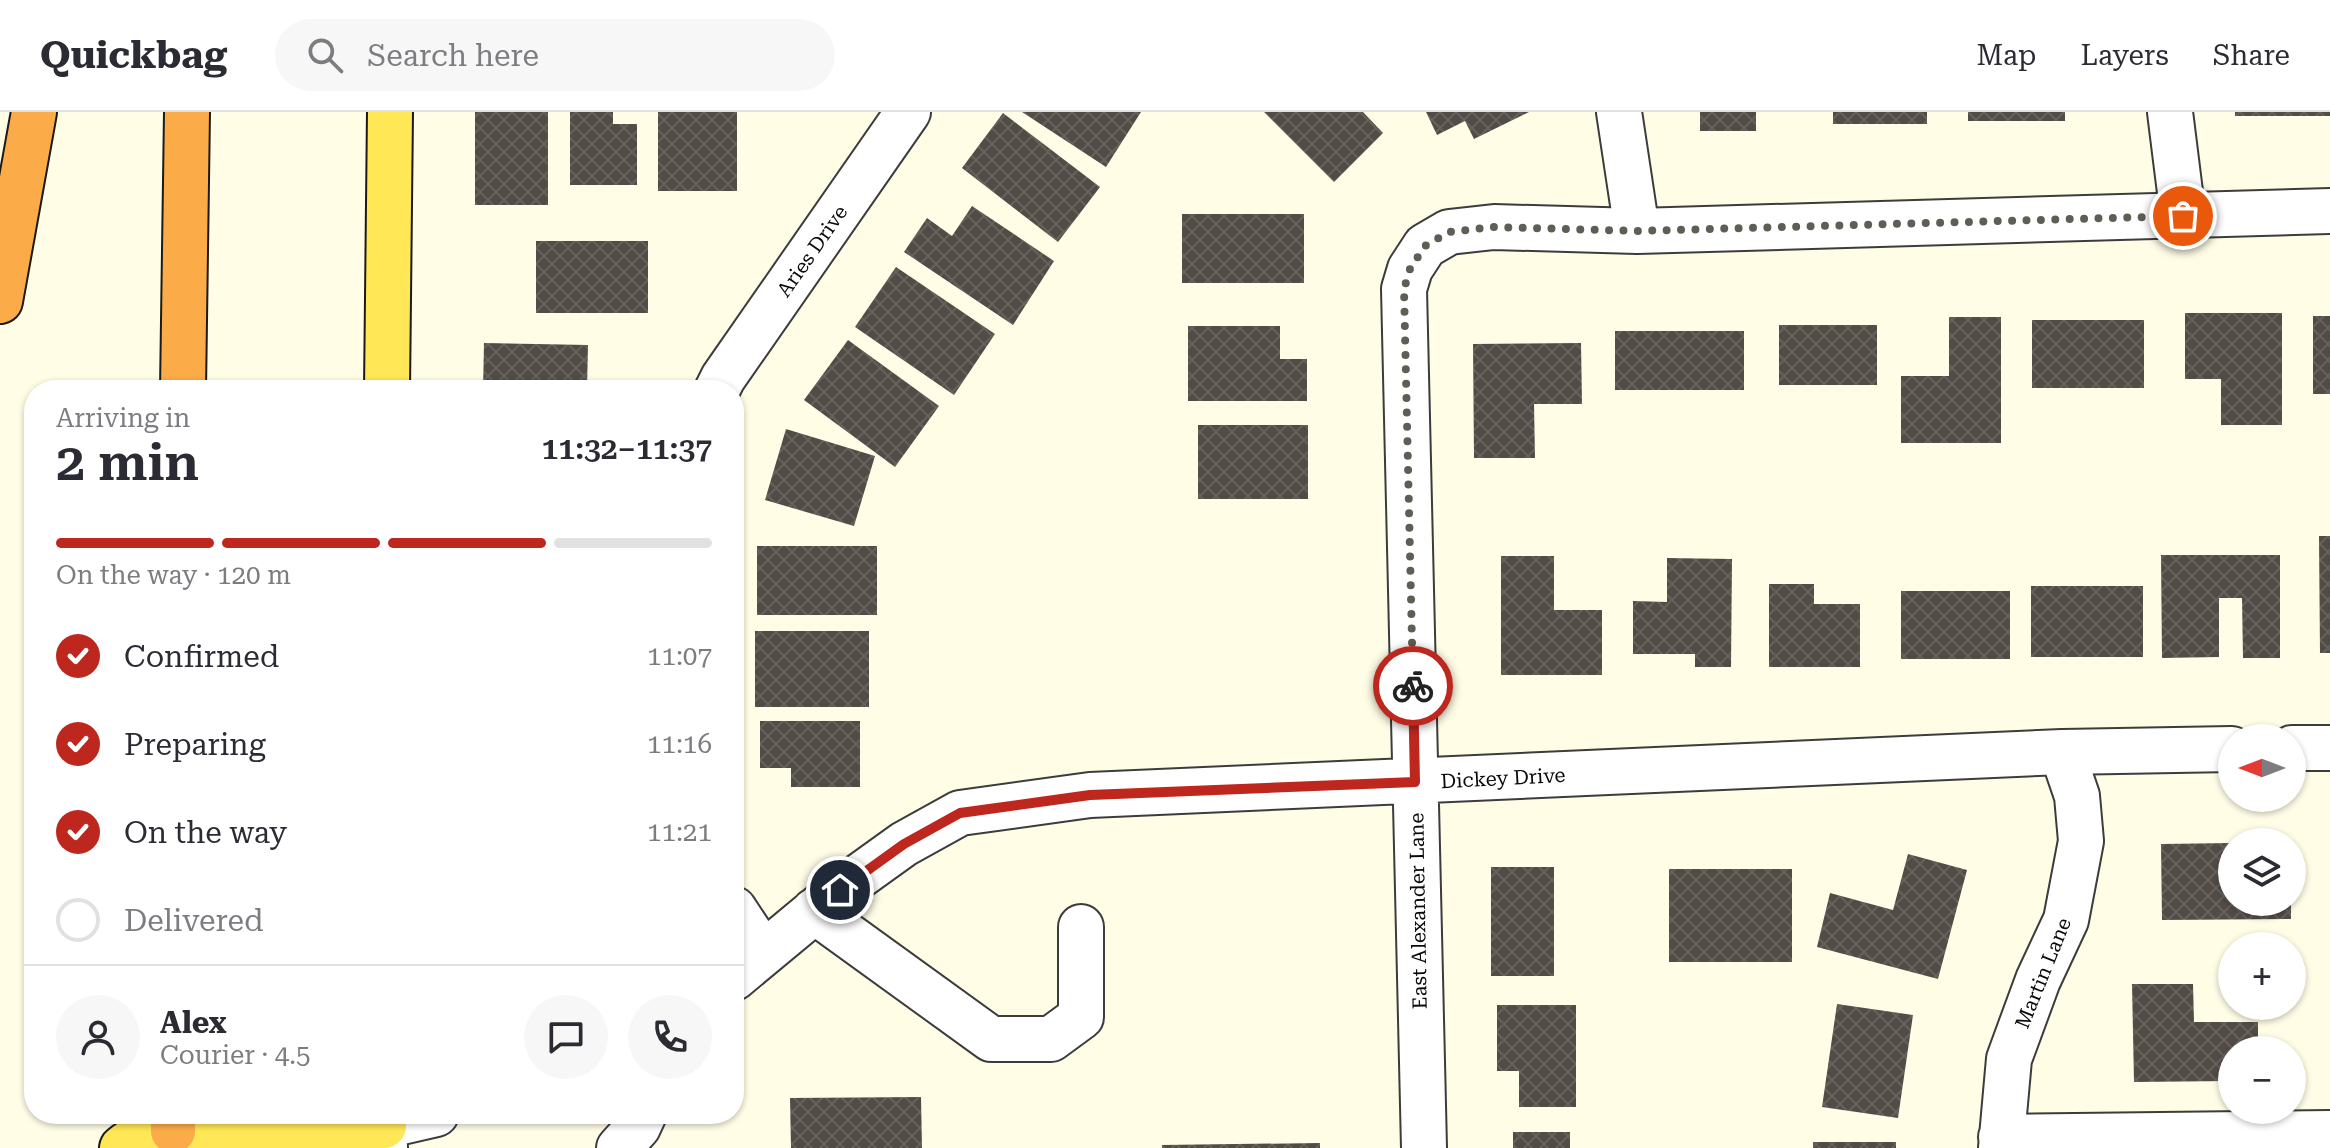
<!DOCTYPE html>
<html lang="en">
<head>
<meta charset="utf-8">
<style>
  :root { --surface:#fff; --page:#f7f7f7; --text:#2b2b33; --muted:#7c7c81; --line:#e1e1e2; --accent:#bd271e }
  body { margin:0; font-family:"Roboto Serif",serif; background:var(--page); color:var(--text); height:100vh; display:flex; flex-direction:column; font-size:30px; white-space:nowrap }
  * { box-sizing:border-box; margin:0 }
  p { font-size:26px; color:var(--muted) }
  .icon { flex:none; width:44px; height:44px; fill:none; stroke:currentColor; stroke-width:2; stroke-linecap:round; stroke-linejoin:round }
  .map { position:relative; flex:1; overflow:hidden }
  .details { position:absolute; left:24px; top:268px; width:720px; height:744px; display:flex; flex-direction:column; background:var(--surface); border-radius:32px; box-shadow:0 2px 6px #0004 }
  .details>* { flex:none }
  .needle { width:52px; rotate:270deg }
  .fabs { position:absolute; left:2218px; top:612px; display:grid; gap:16px }
  .fabs a { display:grid; place-items:center; width:88px; height:88px; border-radius:50%; background:var(--surface); box-shadow:0 2px 6px #0004; font-size:40px }
  .pin { position:absolute; display:grid; place-items:center; width:68px; height:68px; color:#fff; margin:-34px; border:4px solid #fff; border-radius:50%; box-shadow:0 2px 8px #0007 }
  .courier { position:absolute; display:grid; place-items:center; width:80px; height:80px; margin:-40px; border:6px solid #bd271e; border-radius:50%; background:#fff; color:#222; box-shadow:0 2px 10px #0007 }
  .head em { font-style:normal; font-weight:600 }
  .head div { display:flex; flex-direction:column-reverse }
  .head { display:flex; align-items:center; justify-content:space-between; height:136px; padding:0 32px }
  h1 { font-size:52px; font-weight:600; line-height:60px }
  .bar { display:grid; grid-template-columns:repeat(4,1fr); gap:12px 8px; align-content:center; height:96px; padding:0 32px }
  .bar i { height:10px; border-radius:6px; background:var(--line) }
  .bar .current { background:var(--accent) }
  .bar p { grid-column:span 4 }
  .line { display:flex; align-items:center; gap:20px; padding:0 32px; border-top:2px solid var(--line) }
  .line div { flex:1 }
  .round { display:grid; place-items:center; flex:none; width:84px; height:84px; border-radius:42px; background:var(--page) }
  ol { padding:0 32px; list-style:none }
  li { display:flex; align-items:center; gap:24px; height:88px }
  li p { margin-inline-start:auto }
  li .icon { padding:8px; border-radius:50%; background:var(--accent); color:#fff; stroke-width:4 }
  li:last-child { color:var(--muted) }
  li i { width:44px; height:44px; border:4px solid var(--line); border-radius:50% }
  header { display:flex; align-items:center; gap:48px; box-sizing:border-box; height:112px; padding:0 40px; background:var(--surface); border-bottom:2px solid var(--line) }
  header strong { font-size:38px }
  nav { display:flex; gap:44px; margin-inline-start:auto; font-size:28px }
  .search { width:560px; height:72px; background:var(--page); display:flex; align-items:center; gap:20px; box-sizing:border-box; padding:0 28px; border-radius:44px; color:var(--muted); font-size:30px }
  .map>svg:first-child { display:block }
  .building { fill:url(#building-cross-hatch) }
  .lines { fill:none; stroke-linecap:round; stroke-linejoin:round }
  .minor-casing { stroke:#3c3c3c; stroke-width:48 }
  .major-casing { stroke:#1a1a1a; stroke-width:48 }
  .highway-casing { stroke:#1a1a1a; stroke-width:48 }
  .minor { stroke:#fff; stroke-width:44 }
  .major { stroke:#ffe756; stroke-width:44 }
  .highway { stroke:#fbac48; stroke-width:44 }
  .done { stroke:#5f5e56; stroke-width:8; stroke-dasharray:0 14.4 }
  .route { stroke:#bd271e; stroke-width:10 }
  .labels { text-anchor:middle; dominant-baseline:central; stroke-width:8; stroke-linejoin:round; paint-order:stroke }
  .street-label { font-size:20px; fill:#090909; stroke:#fff }
</style>
</head>
<body>
<header>
<strong>Quickbag</strong>
<div class="search"><svg class="icon" aria-label="search" viewBox="0 0 24 24"><circle cx="10" cy="10" r="6"/><path d="M15 15l6 6"/></svg>Search here</div>
<nav><a>Map</a><a>Layers</a><a>Share</a></nav>
</header>
<div class="map">
<svg width="2330" height="1036" viewBox="0 0 2330 1036">
  <defs>
    <pattern id="building-cross-hatch" width="8" height="8" patternUnits="userSpaceOnUse" patternTransform="scale(2)"><rect width="8" height="8" fill="#524c46"/><path d="M0 0l8 8M0 8l8-8" fill="none" stroke="#66615c"/></pattern>
  </defs>
  <rect width="100%" height="100%" fill="#fffde6"/>
  <path class="building" d="M475,0H548V93H475Z
    M570,0H613V12H637V73H570Z
    M658,0H737V79H658Z
    M1022,0H1141L1106,55Z
    M1264,0H1363L1383,21L1334,70Z
    M1426,0H1529L1474,27L1465,9L1437,23Z
    M1700,0H1756V19H1700Z
    M1833,0H1927V12H1833Z
    M1968,0H2065V9H1968Z
    M2235,0H2330V4H2235Z
    M1003,1L1100,75L1058,130L962,56Z
    M972,94L1054,149L1013,213L904,140L927,106L952,124Z
    M1182,102H1304V171H1182Z
    M536,129H648V201H536Z
    M896,155L995,222L954,283L855,215Z
    M2185,201H2282V313H2221V267H2185Z
    M2313,204H2330V282H2313Z
    M1949,205H2001V331H1901V264H1949Z
    M2032,208H2144V276H2032Z
    M1779,213H1877V273H1779Z
    M1188,214H1280V247H1307V289H1188Z
    M1615,219H1744V278H1615Z
    M848,228L939,294L895,355L804,288Z
    M484,231L588,233L587,278H483Z
    M1581,231L1582,292H1534L1535,346H1474L1473,232Z
    M1198,313H1308V387H1198Z
    M786,317L875,344L854,414L765,388Z
    M2319,424H2330V541H2320Z
    M757,434H877V503H757Z
    M2161,443H2280V546H2243L2242,486H2219V545L2162,546Z
    M1501,444H1554V498H1602V563H1501Z
    M1667,446L1732,447L1731,555H1695V542H1633V489L1667,490Z
    M1769,472H1814V492H1860V555H1769Z
    M2031,474H2143V545H2031Z
    M1901,479H2010V547H1901Z
    M755,519H869V595H755Z
    M760,609H860V675H791V656H760Z
    M2232,731V790H2291V807L2162,808L2161,732Z
    M1908,742L1967,758L1938,867L1817,835L1830,781L1893,798Z
    M1491,755H1554V864H1491Z
    M1669,757H1792V850H1669Z
    M2132,872H2193L2194,910H2258V938H2232V969L2134,970Z
    M1837,892L1913,903L1898,1006L1822,995Z
    M1497,893H1576V995H1519V959H1497Z
    M921,985L922,1036H791L790,986Z
    M1513,1020H1570V1036H1513Z
    M1813,1030H1896V1036H1813Z
    M1320,1031V1036H1162V1033Z"/>
  <g class="lines">
    <defs>
      <path id="minor" d="M1619,0L1637,119
        M2170,0L2183,104
        M717,278L723,266L908,0
        M2292,636H2330
        M734,797L763,841
        M814,799L991,927H1051L1081,905V815
        M734,866L840,778L904,732L960,701L1090,683L2062,640L2232,637
        M2001,1025L2330,1021
        M385,1036L384,1014L436,1002
        M619,1036L638,1015L644,1002
        M1424,1036L1404,177L1410,157L1425,134L1449,120L1494,115L1637,119L2330,99
        M2001,1036L2009,947L2038,868L2066,808L2081,729L2077,684L2062,640"/>
      <path id="major" d="M387,278L390,0
        M122,1036L127,1032L173,1019L384,1014V1002"/>
      <path id="highway" d="M0,189L34,0
        M183,278L187,0
        M173,1019V1002"/>
    </defs>
    <use href="#minor" class="minor-casing"/>
    <use href="#major" class="major-casing"/>
    <use href="#highway" class="highway-casing"/>
    <use href="#minor" class="minor"/>
    <use href="#major" class="major"/>
    <use href="#highway" class="highway"/>
  </g>
  <g class="lines">
    <path class="done" d="M1413,574L1404,177L1410,157L1425,134L1449,120L1494,115L1637,119L2183,104"/>
    <path class="route" d="M840,778L904,732L960,701L1090,683L1415,670L1413,574"/>
  </g>
  <g class="labels">
    <g class="street-label">
      <text transform="translate(812 139) rotate(-55)">Aries Drive</text>
      <text transform="translate(1503 666) rotate(-3)">Dickey Drive</text>
      <text transform="translate(1418 799) rotate(-91)">East Alexander Lane</text>
      <text transform="translate(2043 861) rotate(-68)">Martin Lane</text>
    </g>
  </g>
</svg>
<div class="fabs">
<a><svg class="needle" viewBox="-14 -14 28 28"><path d="M0-13l5 13h-10z" fill="#e53935"/><path d="M0 13l5-13h-10z" fill="#7c7c81"/></svg></a>
<a><svg class="icon" aria-label="layers" viewBox="0 0 24 24"><path d="M12 4l9 5-9 5-9-5zM3 14l9 5 9-5"/></svg></a>
<a>+</a>
<a>−</a>
</div>
<div class="pin" style="left:2183px;top:104px;background:#ea580c"><svg class="icon" aria-label="bag" viewBox="0 0 24 24"><path d="M5 8h14l-1 12H6zM9 8a3 3 0 0 1 6 0"/></svg></div>
<div class="pin" style="left:840px;top:778px;background:#1f2937"><svg class="icon" aria-label="home" viewBox="0 0 24 24"><path d="M3 11l9-7 9 7M6 9v11h12V9"/></svg></div>
<div class="courier" style="left:1413px;top:574px"><svg class="icon" aria-label="bike" viewBox="0 0 24 24"><circle cx="6" cy="16" r="4"/><circle cx="18" cy="16" r="4"/><path d="M6 16l4-8h5l3 8M10 8l3 8H6M13 5h3"/></svg></div>
<section class="details">
<div class="head"><div><h1>2 min</h1><p>Arriving in</p></div><em>11:32–11:37</em></div>
<div class="bar"><i class="current"></i><i class="current"></i><i class="current"></i><i></i><p>On the way · 120 m</p></div>
<ol>
<li><svg class="icon" aria-label="check" viewBox="0 0 24 24"><path d="M5 12l5 5 9-10"/></svg>Confirmed<p>11:07</p></li>
<li><svg class="icon" aria-label="check" viewBox="0 0 24 24"><path d="M5 12l5 5 9-10"/></svg>Preparing<p>11:16</p></li>
<li><svg class="icon" aria-label="check" viewBox="0 0 24 24"><path d="M5 12l5 5 9-10"/></svg>On the way<p>11:21</p></li>
<li><i></i>Delivered</li>
</ol>
<div class="line" style="height:144px"><a class="round"><svg class="icon" aria-label="person" viewBox="0 0 24 24"><circle cx="12" cy="8" r="4"/><path d="M4 21q1-7 8-7t8 7"/></svg></a><div><b>Alex</b><p>Courier · 4.5</p></div><a class="round"><svg class="icon" aria-label="chat" viewBox="0 0 24 24"><path d="M4 5h16v11H9l-5 4z"/></svg></a><a class="round"><svg class="icon" aria-label="phone" viewBox="0 0 24 24"><path d="M5 4h4l2 5-3 2q2 4 5 5l2-3 5 2v4C11 20 4 13 5 4z"/></svg></a></div>
</section>
</div>
</body>
</html>
